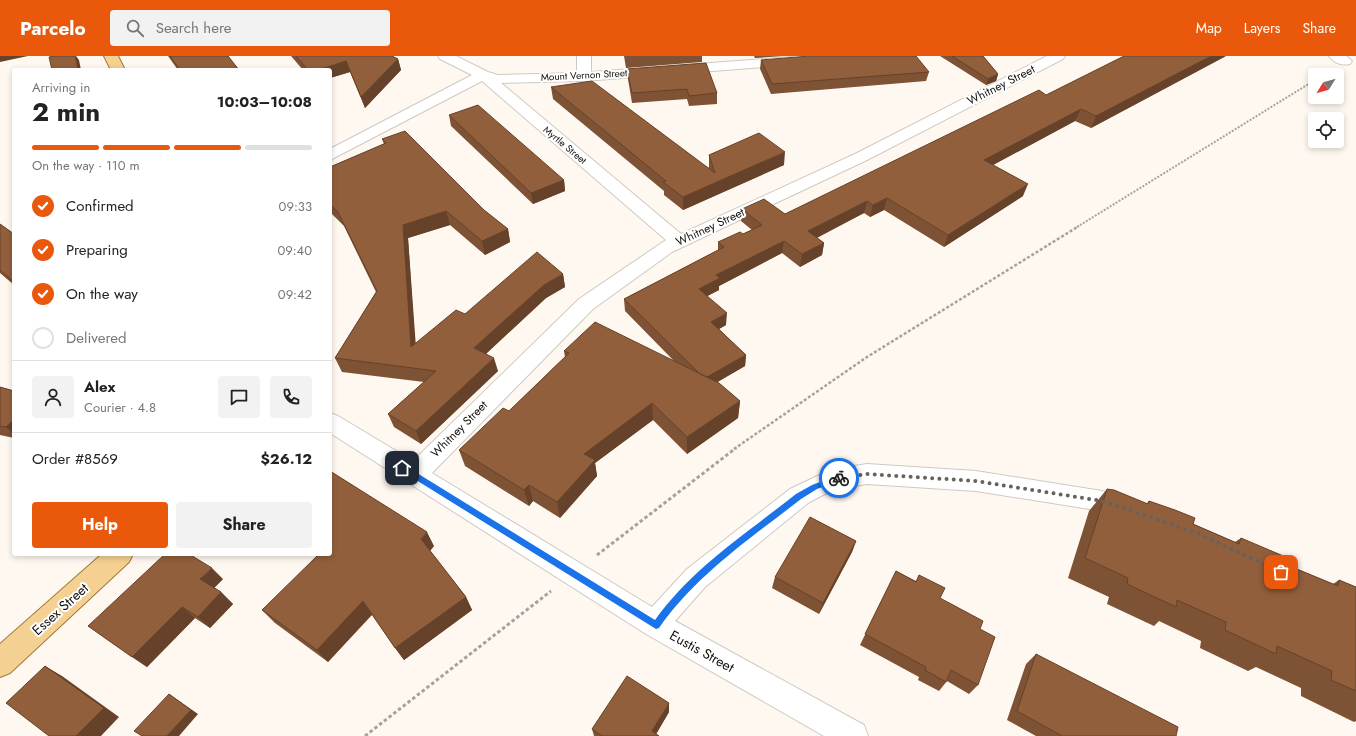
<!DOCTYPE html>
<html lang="en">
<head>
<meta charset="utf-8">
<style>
  :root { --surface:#fff; --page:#f2f2f2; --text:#222; --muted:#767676; --line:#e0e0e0; --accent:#ea580c }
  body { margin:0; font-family:Jost,sans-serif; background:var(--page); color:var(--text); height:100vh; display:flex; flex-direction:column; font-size:15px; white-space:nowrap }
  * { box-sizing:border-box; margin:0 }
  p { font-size:13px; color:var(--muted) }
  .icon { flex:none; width:22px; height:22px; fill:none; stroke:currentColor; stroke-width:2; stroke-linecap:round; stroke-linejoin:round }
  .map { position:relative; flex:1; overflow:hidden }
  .side { position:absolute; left:12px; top:12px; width:320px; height:488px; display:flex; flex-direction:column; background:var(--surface); border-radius:4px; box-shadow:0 2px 6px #0003 }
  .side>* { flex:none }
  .needle { width:26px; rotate:233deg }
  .fabs { position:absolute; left:1308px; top:12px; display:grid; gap:8px }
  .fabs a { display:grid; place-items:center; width:36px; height:36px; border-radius:4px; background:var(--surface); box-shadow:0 2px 6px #0003; font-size:20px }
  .pin { position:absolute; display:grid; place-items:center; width:34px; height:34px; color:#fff; margin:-17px; border-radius:8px; box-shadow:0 2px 6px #0006 }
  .courier { position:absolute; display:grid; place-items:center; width:40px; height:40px; margin:-20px; border:3px solid #1a73e8; border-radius:50%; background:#fff; color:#222; box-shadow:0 1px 5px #0007 }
  .summary em { font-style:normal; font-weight:700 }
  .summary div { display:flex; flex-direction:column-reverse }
  .summary { display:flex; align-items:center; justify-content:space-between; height:68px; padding:0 20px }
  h1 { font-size:26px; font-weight:700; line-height:30px }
  .bar { display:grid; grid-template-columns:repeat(4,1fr); gap:6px 4px; align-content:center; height:48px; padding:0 20px }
  .bar i { height:5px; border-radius:3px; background:var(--line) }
  .bar .selected { background:var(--accent) }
  .bar p { grid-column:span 4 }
  .line { display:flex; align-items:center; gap:10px; padding:0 20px; border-top:1px solid var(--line) }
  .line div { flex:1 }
  .round { display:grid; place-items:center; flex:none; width:42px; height:42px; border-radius:4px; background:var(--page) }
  ol { padding:0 20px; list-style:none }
  li { display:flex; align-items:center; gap:12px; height:44px }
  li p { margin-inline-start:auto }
  li .icon { padding:4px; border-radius:50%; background:var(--accent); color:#fff; stroke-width:4 }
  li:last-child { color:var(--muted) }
  li i { width:22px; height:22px; border:2px solid var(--line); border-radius:50% }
  .primary-button { display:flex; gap:8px; margin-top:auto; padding:8px 20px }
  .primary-button a { flex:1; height:46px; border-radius:4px; background:var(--accent); color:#fff; font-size:16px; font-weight:700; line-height:46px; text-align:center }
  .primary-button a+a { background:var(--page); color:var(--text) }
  header { display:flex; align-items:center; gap:24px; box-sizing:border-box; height:56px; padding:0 20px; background:var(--accent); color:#fff }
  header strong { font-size:19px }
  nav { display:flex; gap:22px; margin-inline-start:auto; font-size:14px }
  .search { width:280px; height:36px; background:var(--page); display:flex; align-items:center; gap:10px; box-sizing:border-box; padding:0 14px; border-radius:4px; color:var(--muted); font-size:15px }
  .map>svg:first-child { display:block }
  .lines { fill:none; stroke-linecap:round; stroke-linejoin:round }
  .minor-casing { stroke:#d0c9c2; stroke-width:2 }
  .major-casing { stroke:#a17935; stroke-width:2 }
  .path-far2 { stroke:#a7a29c; stroke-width:2; stroke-dasharray:2 1.5; stroke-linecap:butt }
  .path-far1 { stroke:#a7a29c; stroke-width:2.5; stroke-dasharray:3 2; stroke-linecap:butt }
  .path { stroke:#a7a29c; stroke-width:3; stroke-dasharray:3.5 2.5; stroke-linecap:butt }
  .minor { fill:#fff; fill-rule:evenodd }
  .major { fill:#f4d092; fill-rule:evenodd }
  .wall { fill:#7e5234 }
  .shaded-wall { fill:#66422a }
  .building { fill:#925f3c; stroke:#66422a }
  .route { fill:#1a73e8 }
  .done { stroke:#66625e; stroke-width:4; stroke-dasharray:0 7.2 }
  .labels { text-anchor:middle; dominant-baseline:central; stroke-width:4; stroke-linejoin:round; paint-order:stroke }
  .far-street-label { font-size:10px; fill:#14120f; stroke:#fff }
  .street-label { font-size:12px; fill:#14120f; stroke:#fff }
  .near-street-label { font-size:14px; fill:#14120f; stroke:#fff }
</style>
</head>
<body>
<header>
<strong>Parcelo</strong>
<div class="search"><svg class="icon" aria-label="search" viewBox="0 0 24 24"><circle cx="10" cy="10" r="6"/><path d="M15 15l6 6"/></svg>Search here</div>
<nav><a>Map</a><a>Layers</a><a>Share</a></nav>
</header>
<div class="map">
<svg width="1356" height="680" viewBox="0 0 1356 680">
  <rect width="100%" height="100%" fill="#fff8f1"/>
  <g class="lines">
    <defs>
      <path id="minor" d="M438,0H456L488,16L498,19L577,17V0H591V16L791,1L796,2L798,5L796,8L791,9L584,25L501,27L681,178L855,98L1047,0H1065L1063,3L867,104L672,196L593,253L432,417L652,551L687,513L790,433L830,414L867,408L976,415L1102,435L1135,445L1138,453L1135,461L1126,464L1102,455L976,435L867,428L834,433L808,447L705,531L675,565L864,669L868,680H824L646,578L330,377V357L338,360L413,405L579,243L666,184L482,25L330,104V93L472,19L440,3Z
        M1329,0H1346L1352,5L1350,8C1342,10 1334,7 1329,0Z"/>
      <path id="major" d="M104,0H118L125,14H111Z
        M102,498H133L129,506L10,617L0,621V588Z"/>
    </defs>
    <use href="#minor" class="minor-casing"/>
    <use href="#major" class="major-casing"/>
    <path class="path-far2" d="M1077,171L1315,24"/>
    <path class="path-far1" d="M734,393L867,301L1079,170"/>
    <path class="path" d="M597,499L736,392
      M365,680L551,535"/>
    <use href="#minor" class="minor"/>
    <use href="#major" class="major"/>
  </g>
  <path class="wall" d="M168,0H228L239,14H178Z
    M291,0H392L398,3L401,14L365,52L350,16L330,22V14H303Z
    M624,0H702V6L626,12Z
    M754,0H784L755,2Z
    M940,0H983L998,18L996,25L986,29Z
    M1226,0L1091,72L1075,65L993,109L1023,140L944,191L884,154L870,161L864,157L817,182L824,187L822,199L800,211L782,197L719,230V234L707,240L726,269L719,273L746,299L745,310L717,326L740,345L738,362L687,398L653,364L595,407L597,420L560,462L533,445L529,450L465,410L459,394L509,355L565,301L564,295L675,306L625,255L624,243L718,194V186L743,178L752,174L741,165L742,153L785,158L1046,39Z
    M761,4L929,16L926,25L771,38L760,13Z
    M627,13L717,37V48L689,50L687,43L632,47L628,23Z
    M551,31L709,112V99L784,109L683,154L664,139V135L553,43Z
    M449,59L564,124L565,135L533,148L451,70Z
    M382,83L484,154L508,173L510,186L485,199L450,169L408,182L415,288L465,258L563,218L565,231L546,242L486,298L498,315L421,388L394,371L388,358L424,326L342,316L335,302L376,236L344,170L330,156V111L384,88Z
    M0,168L14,178V229L0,217Z
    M0,331L14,335V382L0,379Z
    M1107,433L1146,448L1149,445L1193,468L1235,486L1241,482L1287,509L1333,528L1339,524L1356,531V665L1354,666L1301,640V632L1256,611L1248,615L1200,592L1201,585L1159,565L1154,570L1107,548L1109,541L1068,522L1089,455Z
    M856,485L852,496L819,558L772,532L775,521Z
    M434,490L430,495L466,541L472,554L404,604L372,559L328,606L275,567L262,554Z
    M896,515L916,525L919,519L940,542L980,573L978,629L969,638L947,625L939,635L918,624L919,621L860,589Z
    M223,523L214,532L221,536L233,548L210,572L195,562L147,611L88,570Z
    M1036,598L1176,680H1036L1007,664L1026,608Z
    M669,656L656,678L659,680H594L592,673Z"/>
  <path class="shaded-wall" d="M0,0H28L0,6Z
    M75,0H76L79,4L81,14H78Z
    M1211,0H1226L1091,72L1096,60Z
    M398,3L401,14L365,52L361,41Z
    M346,5L350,16L330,22V14H318Z
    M998,18L996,25L986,29L988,23Z
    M1081,53L1075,65L980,116L984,104Z
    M785,96L784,109L683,154V141Z
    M564,124L565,135L533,148L531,137Z
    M1028,128L1023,140L944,191L948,179Z
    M887,142L884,154L870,161L873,149Z
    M867,145L864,157L806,187L808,175Z
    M446,155L450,169L408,182L417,305L411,291L403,169Z
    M508,173L510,186L485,199L482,185Z
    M784,185L782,197L719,230V234L698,245L699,233L716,219Z
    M824,187L822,199L800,211L802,198Z
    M563,218L565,231L546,242L478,305L474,292L544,229Z
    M727,257L726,269L710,278L711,266Z
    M746,299L745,310L704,334V322Z
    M494,302L498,315L421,388L416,375Z
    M740,345L738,362L687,398V381Z
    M652,347L653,364L595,407L597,420L560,462L557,446L584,398Z
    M14,364V378L6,371Z
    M529,429L533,445L529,450L524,434Z
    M427,476L434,490L428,497L421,483Z
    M856,485L852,496L819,558L823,547Z
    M212,512L223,523L212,534L200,523Z
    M221,536L233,548L210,572L198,561Z
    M466,541L472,554L404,604L395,592Z
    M363,545L372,558L328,606L317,594Z
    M182,551L195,562L147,611L132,601Z
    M45,610L62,620L119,661L101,680H76Z
    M169,638L198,658L179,680H167Z
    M669,647V656L655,680L652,675Z"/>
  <path class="building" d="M54,0H75L78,14H52L49,1Z
    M170,0H228L239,14H180Z
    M296,0H392L398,3L361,41L346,5L318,14H308Z
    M809,0H916L929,16L772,28L761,4Z
    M952,0H983L998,18L988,23Z
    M1124,0H1211L1096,60L1081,53L984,104L1028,128L948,179L887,142L873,149L867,145L808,175L824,187L802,198L784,185L716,219L720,222L699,233L727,257L711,266L746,299L707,321L700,318L624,243L724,191L718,186L740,176L743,178L762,169L742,153L764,143L785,158L1039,34L1046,39Z
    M706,7L717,37L689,40L687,33L632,37L627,13Z
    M592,25L715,117L709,99L759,77L785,96L683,141L663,126L666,125L551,31Z
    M478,49L564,124L531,137L449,59Z
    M405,75L484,154L508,173L482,185L446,155L403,169L411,291L456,254L465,258L537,196L563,218L544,229L474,292L494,302L416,375L388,358L436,315L335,302L377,235L338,156L330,148V111L386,87L382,83Z
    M0,168L14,178V226L0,214Z
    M595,266L719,327L740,345L687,381L652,347L584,398L595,404L557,446L529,429L524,434L459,394L503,352L509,355L569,297L564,295Z
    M0,331L14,335V364L6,371L0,370Z
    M330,415L427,476L421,483L466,541L395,592L363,545L317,594L262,554L319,498H330Z
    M1107,433L1114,434L1148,448L1149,445L1175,454L1195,462L1193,468L1239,488L1241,482L1288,502L1287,509L1338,530L1339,524L1356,531V635L1331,624L1332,615L1277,590L1276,598L1225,574L1226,566L1177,544L1176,551L1127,528L1128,522L1085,502Z
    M810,461L856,485L823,547L775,521Z
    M165,498H189L212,512L200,523L221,536L198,561L182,551L132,601L88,570Z
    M896,515L916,526L919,519L945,532L940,542L983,565L980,573L995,581L978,629L951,614L946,626L925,614L926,611L865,578Z
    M1036,598L1178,671L1176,680H1062L1017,655Z
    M45,610L104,652L76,680H49L6,647Z
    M627,620L669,647L652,675L659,680H602L592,673Z
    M169,638L191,654L167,680H142L134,675Z"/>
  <path class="route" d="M400,409H404L655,564C692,512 747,477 796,438L812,429L839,419L843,422L842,424L817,433L801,443C751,482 696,519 659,572L656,573L400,414Z"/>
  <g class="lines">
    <path class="done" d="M839,422L867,418L976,425L1102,445L1197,477L1281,516"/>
  </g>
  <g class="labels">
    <g class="far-street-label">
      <text transform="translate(584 19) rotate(-3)">Mount Vernon Street</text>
      <text transform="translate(565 89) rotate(40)">Myrtle Street</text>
    </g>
    <g class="street-label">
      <text transform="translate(1001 29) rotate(-27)">Whitney Street</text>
      <text transform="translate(710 171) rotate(-25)">Whitney Street</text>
      <text transform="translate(459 373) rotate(-45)">Whitney Street</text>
    </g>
    <g class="near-street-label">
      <text transform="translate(60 553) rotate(-42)">Essex Street</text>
      <text transform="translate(702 595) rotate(29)">Eustis Street</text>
    </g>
  </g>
</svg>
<div class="fabs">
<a><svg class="needle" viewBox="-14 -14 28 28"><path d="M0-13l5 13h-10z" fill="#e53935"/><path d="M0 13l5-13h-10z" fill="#767676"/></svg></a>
<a><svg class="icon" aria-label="locate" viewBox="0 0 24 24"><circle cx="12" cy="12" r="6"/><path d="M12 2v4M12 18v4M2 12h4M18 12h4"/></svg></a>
</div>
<div class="pin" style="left:1281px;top:516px;background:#ea580c"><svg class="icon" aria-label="bag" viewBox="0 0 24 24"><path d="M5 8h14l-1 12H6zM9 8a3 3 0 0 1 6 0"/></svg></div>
<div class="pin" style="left:402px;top:412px;background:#1f2937"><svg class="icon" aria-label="home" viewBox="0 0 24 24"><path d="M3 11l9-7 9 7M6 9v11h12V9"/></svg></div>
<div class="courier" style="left:839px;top:422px"><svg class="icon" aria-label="bike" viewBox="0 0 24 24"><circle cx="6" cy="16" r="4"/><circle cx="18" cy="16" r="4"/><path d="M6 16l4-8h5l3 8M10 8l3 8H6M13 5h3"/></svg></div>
<section class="side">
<div class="summary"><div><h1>2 min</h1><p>Arriving in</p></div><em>10:03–10:08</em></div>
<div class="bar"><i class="selected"></i><i class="selected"></i><i class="selected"></i><i></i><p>On the way · 110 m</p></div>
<ol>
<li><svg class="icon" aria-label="check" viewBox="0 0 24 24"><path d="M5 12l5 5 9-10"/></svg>Confirmed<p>09:33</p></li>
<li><svg class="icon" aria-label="check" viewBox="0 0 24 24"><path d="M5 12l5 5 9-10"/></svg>Preparing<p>09:40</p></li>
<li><svg class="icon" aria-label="check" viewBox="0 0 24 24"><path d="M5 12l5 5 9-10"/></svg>On the way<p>09:42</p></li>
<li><i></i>Delivered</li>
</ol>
<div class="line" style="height:72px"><a class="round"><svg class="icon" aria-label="person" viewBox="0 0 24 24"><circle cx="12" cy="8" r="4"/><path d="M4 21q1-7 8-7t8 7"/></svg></a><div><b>Alex</b><p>Courier · 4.8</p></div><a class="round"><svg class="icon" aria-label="chat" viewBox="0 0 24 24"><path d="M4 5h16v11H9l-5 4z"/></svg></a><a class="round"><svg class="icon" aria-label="phone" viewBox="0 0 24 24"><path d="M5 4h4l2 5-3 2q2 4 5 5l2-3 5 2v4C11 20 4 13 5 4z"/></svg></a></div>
<div class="line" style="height:52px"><div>Order #8569</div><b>$26.12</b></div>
<div class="primary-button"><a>Help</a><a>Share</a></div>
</section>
</div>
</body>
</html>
